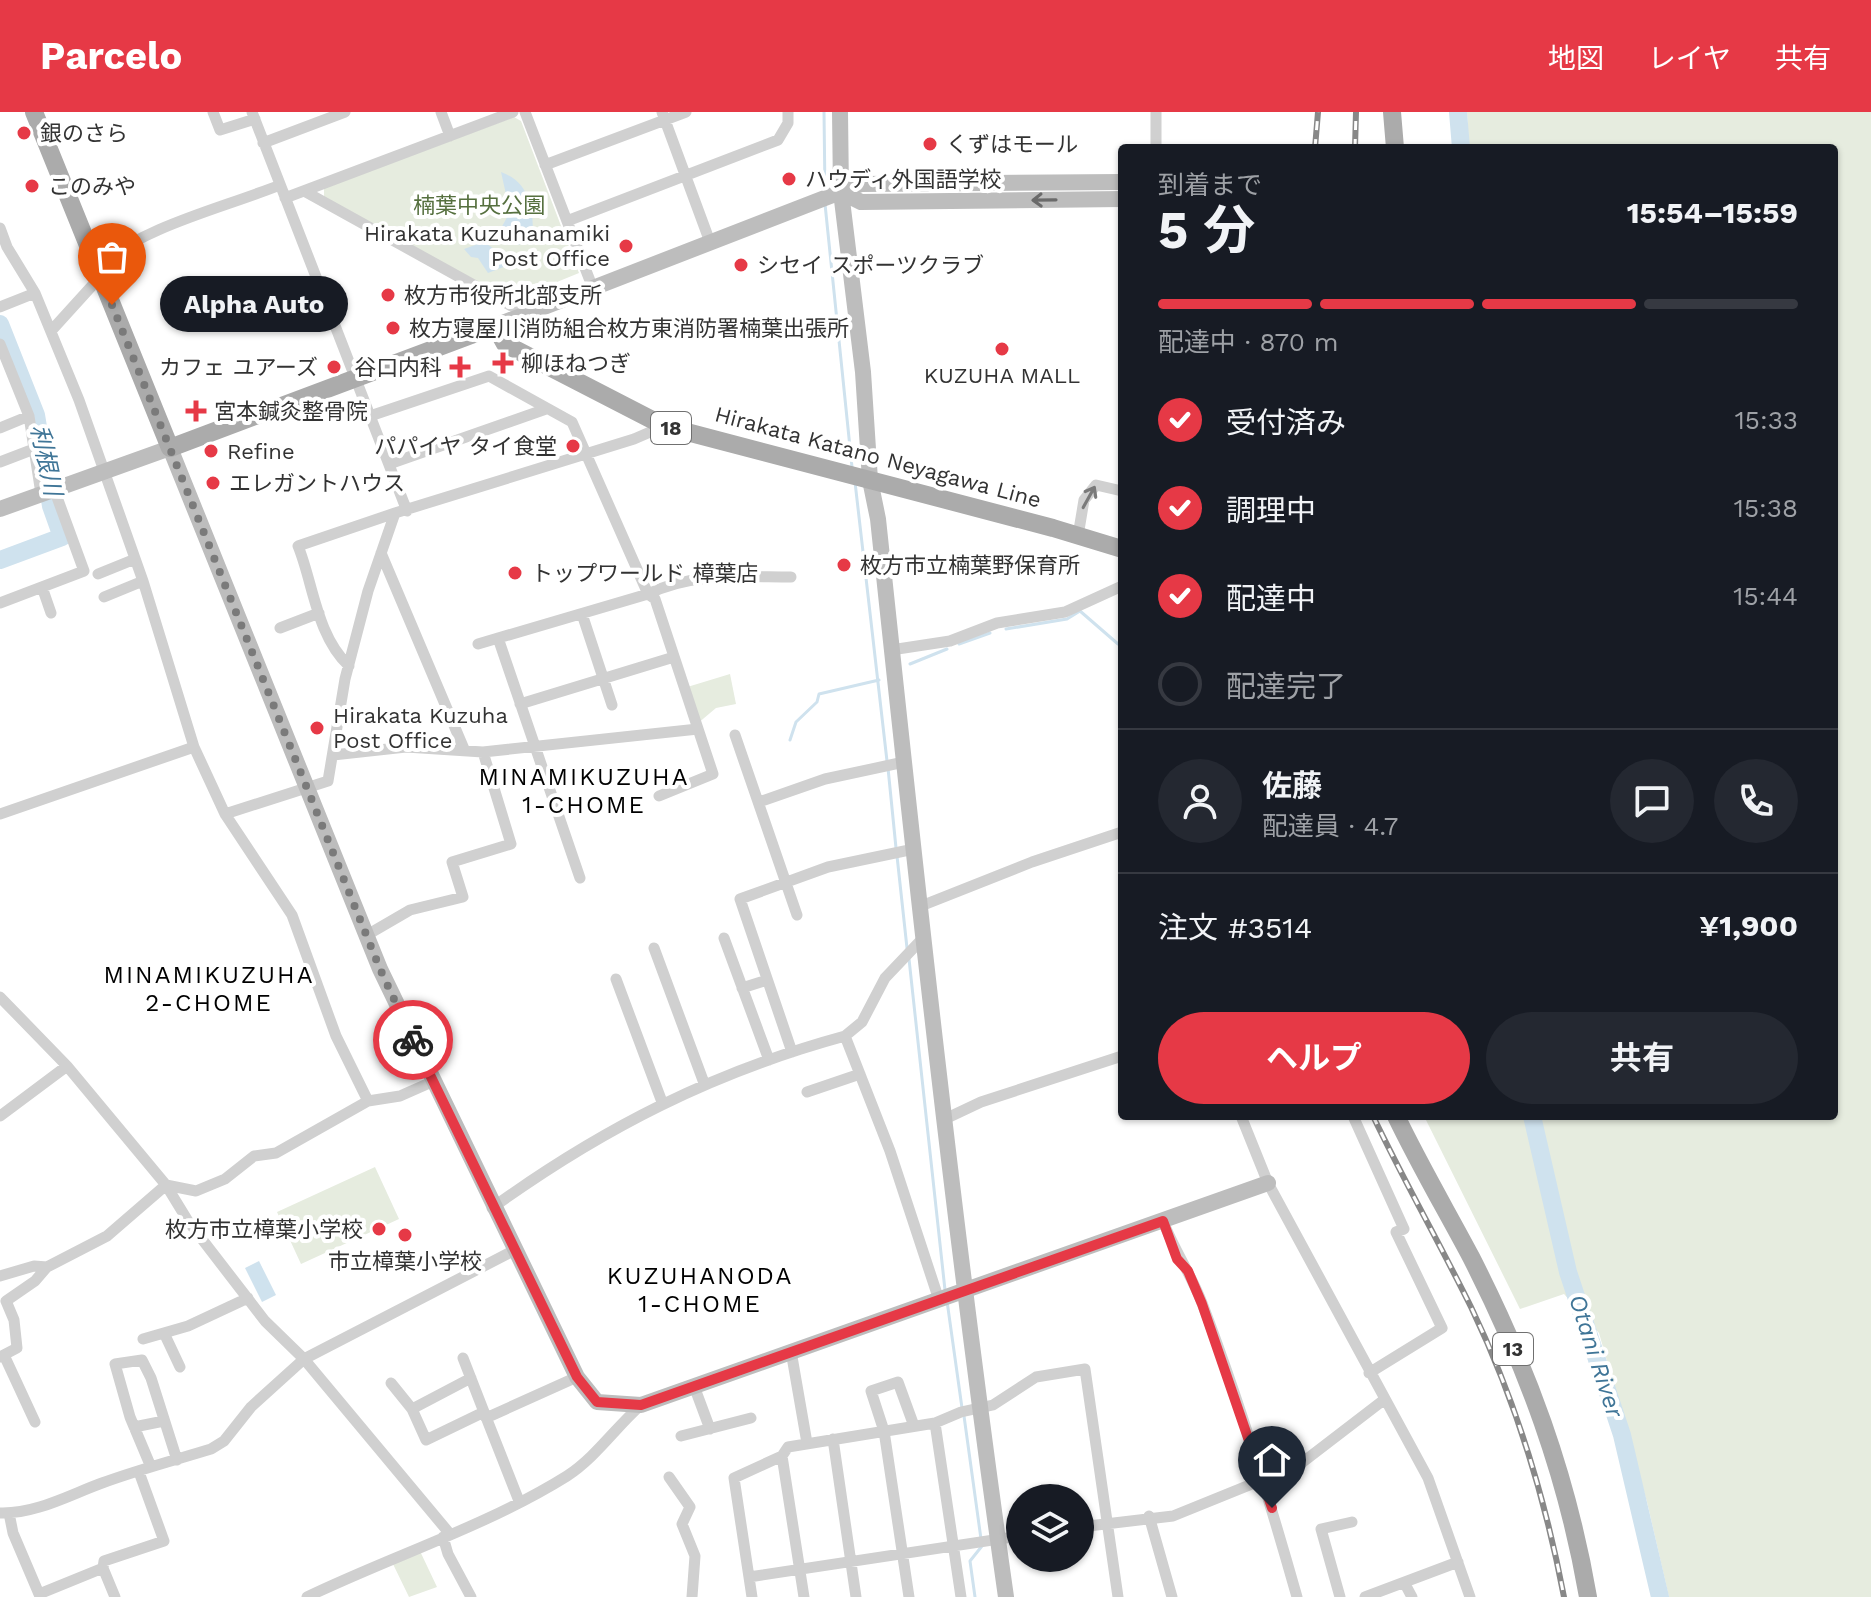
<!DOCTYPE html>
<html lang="ja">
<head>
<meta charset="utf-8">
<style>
  :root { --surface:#171b24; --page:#242831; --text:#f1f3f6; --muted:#9ea1a6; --line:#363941; --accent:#e63946 }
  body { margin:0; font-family:"Work Sans","Noto Sans JP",sans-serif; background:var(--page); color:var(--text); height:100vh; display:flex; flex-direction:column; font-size:30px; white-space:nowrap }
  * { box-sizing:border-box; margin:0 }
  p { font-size:26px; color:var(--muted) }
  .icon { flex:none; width:44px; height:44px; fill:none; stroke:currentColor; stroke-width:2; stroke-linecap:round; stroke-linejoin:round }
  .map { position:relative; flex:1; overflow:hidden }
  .drawer { position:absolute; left:1118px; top:32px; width:720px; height:976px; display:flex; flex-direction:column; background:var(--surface); border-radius:8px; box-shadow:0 2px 6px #0004 }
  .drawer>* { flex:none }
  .controls { position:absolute; left:1006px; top:1372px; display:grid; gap:16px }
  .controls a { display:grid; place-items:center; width:88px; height:88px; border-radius:50%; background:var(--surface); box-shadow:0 2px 6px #0004; font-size:40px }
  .pin { position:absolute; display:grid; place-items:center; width:68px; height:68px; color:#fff; margin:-82px -34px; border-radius:50% 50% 50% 0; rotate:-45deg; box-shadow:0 0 8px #0007 }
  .pin .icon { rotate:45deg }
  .courier { position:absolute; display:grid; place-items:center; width:80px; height:80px; margin:-40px; border:6px solid #e63946; border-radius:50%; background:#fff; color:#222; box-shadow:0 2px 10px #0007 }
  .bubble { position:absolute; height:56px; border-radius:28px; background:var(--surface); box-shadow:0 2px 6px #0004; font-size:26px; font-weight:700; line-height:56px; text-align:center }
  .headline em { font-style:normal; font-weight:700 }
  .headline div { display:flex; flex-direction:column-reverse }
  .headline { display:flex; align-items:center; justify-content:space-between; height:136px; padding:0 40px }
  h1 { font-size:52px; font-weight:700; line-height:60px }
  .bar { display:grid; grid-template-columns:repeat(4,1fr); gap:12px 8px; align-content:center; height:96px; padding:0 40px }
  .bar i { height:10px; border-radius:6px; background:var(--line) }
  .bar .current { background:var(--accent) }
  .bar p { grid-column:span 4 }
  .line { display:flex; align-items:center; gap:20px; padding:0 40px; border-top:2px solid var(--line) }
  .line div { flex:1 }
  .round { display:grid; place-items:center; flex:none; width:84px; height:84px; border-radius:42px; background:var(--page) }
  ol { padding:0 40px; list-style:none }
  li { display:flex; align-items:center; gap:24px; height:88px }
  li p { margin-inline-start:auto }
  li .icon { padding:8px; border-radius:50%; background:var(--accent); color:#fff; stroke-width:4 }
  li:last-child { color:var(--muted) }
  li i { width:44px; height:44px; border:4px solid var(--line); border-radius:50% }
  .cta { display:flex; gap:16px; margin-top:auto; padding:16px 40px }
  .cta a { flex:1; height:92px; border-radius:48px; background:var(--accent); color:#fff; font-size:32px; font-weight:700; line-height:92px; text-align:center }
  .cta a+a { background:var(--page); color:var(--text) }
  header { display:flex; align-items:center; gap:48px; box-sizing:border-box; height:112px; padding:0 40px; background:var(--accent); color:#fff }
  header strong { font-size:38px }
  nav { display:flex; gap:44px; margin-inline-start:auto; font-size:28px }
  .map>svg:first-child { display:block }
  .green { fill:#e6ecdf }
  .water { fill:#cfe2ee }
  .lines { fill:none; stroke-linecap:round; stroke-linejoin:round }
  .stream { stroke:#cfe2ee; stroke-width:3 }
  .river { stroke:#cfe2ee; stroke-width:18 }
  .street { stroke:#d0d0d0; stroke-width:11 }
  .secondary { stroke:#bdbdbd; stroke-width:16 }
  .primary { stroke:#ababab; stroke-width:18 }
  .rail-casing { stroke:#888; stroke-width:6 }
  .rail { stroke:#fff; stroke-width:3; stroke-dasharray:9; stroke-linecap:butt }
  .oneway { stroke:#6a6a6a }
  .oneway2 { stroke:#7a7a7a }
  .done { stroke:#7a7a7a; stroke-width:8; stroke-dasharray:0 14.4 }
  .route { stroke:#e63946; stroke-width:10 }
  .poi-dot { fill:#e63946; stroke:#fff; stroke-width:3 }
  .labels { text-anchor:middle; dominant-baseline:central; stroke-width:8; stroke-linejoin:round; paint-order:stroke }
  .shield { fill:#fff; stroke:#707070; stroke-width:2 }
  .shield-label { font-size:20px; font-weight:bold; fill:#333 }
  .poi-label { font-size:22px; fill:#333; stroke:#fff; text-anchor:start }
  .park-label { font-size:22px; fill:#56703f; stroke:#fff }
  .street-label { font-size:22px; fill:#333; stroke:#fff }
  .water-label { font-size:24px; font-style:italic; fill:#3f7597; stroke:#fff }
  .neighbourhood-label { font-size:24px; letter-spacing:2px; fill:#000; stroke:#fff }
</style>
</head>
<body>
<header>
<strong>Parcelo</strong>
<nav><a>地図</a><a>レイヤ</a><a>共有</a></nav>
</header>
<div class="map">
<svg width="1871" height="1485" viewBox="0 0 1871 1485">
  <rect width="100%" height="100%" fill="#fff"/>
  <path class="green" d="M1467,0H1871V1485H1669L1647,1390L1599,1221L1564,1182L1520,1197L1424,1004H1834V36H1469Z
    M514,5L521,9L579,161L513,188L324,88V76Z
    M730,562L736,592L716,596L697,612L684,576Z
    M375,1055L399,1107L301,1152L277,1100Z
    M419,1437L437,1475L409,1485L392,1450Z"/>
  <path class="water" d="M501,60C529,70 533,95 533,121L527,124V130L518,133L500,118L510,100Z
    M478,132H487L514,151L488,161L478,146L471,145L464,137Z
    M259,1149L276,1183L262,1190L245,1156Z"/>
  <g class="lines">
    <path class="stream" d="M824,0L825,81
      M825,92L852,355
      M855,370L887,649
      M1006,517L1067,507L1080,499L1118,532L1122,529
      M959,532L990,521
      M910,552L947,537
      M790,628L796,610L817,590L819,582L879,568
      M888,656L896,736
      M897,744L907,836
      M909,847L945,1178
      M947,1189L962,1296
      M964,1304L981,1427
      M975,1485L970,1449L982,1434"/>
    <path class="river" d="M1458,0L1461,36
      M0,212L36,303L51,394L62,425L0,448
      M1532,1004L1568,1160L1622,1323L1660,1485"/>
    <path class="street" d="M213,0L220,18L255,7
      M252,0L407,399
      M441,0L450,24
      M525,0L592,174
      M662,0L710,130
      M1156,0V36
      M263,31L345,0
      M545,53L686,0
      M304,79L526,202
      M285,86L513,0
      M567,109L778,28L788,11V0
      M0,116L7,135L35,181L79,288L143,469L194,635L225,702L292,803L336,924L368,989
      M96,155C147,113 220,97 280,73
      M0,195L35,181
      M51,219L100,165
      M0,232L29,304L41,382
      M370,304L489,264L572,310L648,482L655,487L713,662L659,684
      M0,316L29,304
      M0,350L34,337
      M389,352L546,297
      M1078,424L1084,388L1096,373L1122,379
      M381,441L464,637
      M98,462L135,447
      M42,475L51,501
      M104,485L143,469
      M0,491L84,459L54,377
      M582,502L612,593
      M280,516L319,501
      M498,526L580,766
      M478,532L648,482C692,460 742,465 791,465
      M891,538L950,529L997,511L1065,500L1122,474
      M349,554C316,523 313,470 298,434L395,401
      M520,592L674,545
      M735,623L797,803
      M333,643L406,635L483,640L698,617
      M759,690L825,667L904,650
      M0,702L194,635
      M225,702L328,669L345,567L368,479L395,401L634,327L664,314
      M921,794L1032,750L1122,720
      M367,823L410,798L463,785L452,750L511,732L483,640
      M724,826L769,948
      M654,836L704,971
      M616,867L662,990
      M742,876L767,868
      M0,885L67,954L166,1073L188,1109L265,1209L304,1247L450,1422
      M845,924L890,1039L939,1188
      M792,940L740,787L828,755L914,737
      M807,980L860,962
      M0,1004L67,954
      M1241,1004L1268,1071L1428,1366L1470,1485
      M1353,1004L1404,1117L1396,1120L1442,1216L1369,1261
      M945,1007L981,990L1122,944
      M166,1073L196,1079L225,1067L254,1044L276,1041L368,989L400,984L434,969
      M492,1096C603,1016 713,960 845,924L862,910L885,866L924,825
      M1163,1109C1174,1138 1191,1162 1202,1191C1239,1288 1269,1386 1297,1485
      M0,1164L34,1154L47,1155
      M164,1221L180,1255
      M143,1227L188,1214L248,1186
      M791,1239L807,1331
      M4,1243L35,1310
      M0,1245L17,1236L14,1208L6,1189L35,1169L47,1155L107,1124L166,1073
      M463,1246L484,1300
      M391,1271L412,1297L426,1328L484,1300L519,1389
      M694,1274L710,1317
      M412,1297L471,1266
      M486,1306L577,1265
      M935,1311L961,1485
      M134,1315L164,1309
      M681,1324L751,1306
      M833,1327L856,1485
      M782,1344L804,1485
      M151,1355L130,1305L115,1252L142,1248L151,1266L177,1348
      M669,1365L690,1395L682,1412L695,1444L692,1485
      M0,1401C36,1402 69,1383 102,1371C137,1358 175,1348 211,1337L224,1329L251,1295L304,1247L513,1139
      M9,1401L13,1421L39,1482L103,1456L104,1449L164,1429L139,1360
      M1149,1404L1172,1485
      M1080,1415L1173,1404L1299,1353L1385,1287
      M443,1425L448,1442L471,1485
      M103,1456L115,1485
      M749,1465L1020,1424
      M1405,1472L1412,1485
      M307,1485C392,1444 487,1414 567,1364C596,1345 615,1316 641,1293
      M752,1485L734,1366L782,1344L788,1335L935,1311L961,1300L993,1293L1036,1265L1085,1257L1118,1485
      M909,1485L884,1319L871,1279L898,1270L914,1314
      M1340,1485L1321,1417L1352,1410
      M1365,1485L1458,1450"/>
    <path class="secondary" d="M840,0L841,80L863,260L870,368L878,407C916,767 955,1127 1006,1485
      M841,80L861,90L1122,87
      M495,214L861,72L1122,70
      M0,397L170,336L380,857L577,1265L597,1290L641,1293L1268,1071"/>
    <path class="primary" d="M34,0L170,336L495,214L505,232L664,314L1053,416L1122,437
      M1392,0L1395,36
      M1396,1004C1419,1052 1446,1098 1471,1145C1527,1255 1567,1363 1588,1485"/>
    <defs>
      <path id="rail" d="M1315,36L1318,0
        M1355,36L1356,0
        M1373,1004C1404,1069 1439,1130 1471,1195C1515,1287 1545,1385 1564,1485"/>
    </defs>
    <use href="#rail" class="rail-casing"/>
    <use href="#rail" class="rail"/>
  </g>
  <defs><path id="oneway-shaft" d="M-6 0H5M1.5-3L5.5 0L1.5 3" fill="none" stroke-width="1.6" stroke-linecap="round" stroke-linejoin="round" transform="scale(2)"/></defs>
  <use class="oneway" href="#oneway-shaft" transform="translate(1044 88) rotate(179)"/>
  <use class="oneway2" href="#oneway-shaft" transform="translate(1089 385) rotate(-61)"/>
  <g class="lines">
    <path class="done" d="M112,193L380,857L413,928"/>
    <path class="route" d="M413,928L577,1265L597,1290L641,1293L1163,1109L1177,1147L1188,1159L1202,1192L1272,1396"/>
  </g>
  <g class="poi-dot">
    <circle cx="24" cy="21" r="8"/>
    <circle cx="930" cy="32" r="8"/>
    <circle cx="789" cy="67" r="8"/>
    <circle cx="32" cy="74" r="8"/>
    <circle cx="626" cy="134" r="8"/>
    <circle cx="741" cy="153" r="8"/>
    <circle cx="388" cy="183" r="8"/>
    <circle cx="393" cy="216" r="8"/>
    <circle cx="1002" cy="237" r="8"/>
    <path d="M499 239h8v8h8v8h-8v8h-8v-8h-8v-8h8z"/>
    <circle cx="334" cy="255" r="8"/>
    <path d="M456 243h8v8h8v8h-8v8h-8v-8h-8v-8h8z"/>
    <path d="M192 287h8v8h8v8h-8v8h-8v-8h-8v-8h8z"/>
    <circle cx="573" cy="334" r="8"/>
    <circle cx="211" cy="339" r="8"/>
    <circle cx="213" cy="371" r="8"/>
    <circle cx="844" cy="453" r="8"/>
    <circle cx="515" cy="461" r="8"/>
    <circle cx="317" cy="616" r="8"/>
    <circle cx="379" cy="1117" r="8"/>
    <circle cx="405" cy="1123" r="8"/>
  </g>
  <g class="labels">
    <g class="shield">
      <rect x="651" y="300" width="40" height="32" rx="6"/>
      <rect x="1493" y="1221" width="40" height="32" rx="6"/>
    </g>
    <g class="shield-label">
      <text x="671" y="316">18</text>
      <text x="1513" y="1237">13</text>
    </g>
    <g class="poi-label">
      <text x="40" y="21">銀のさら</text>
      <text x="946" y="32">くずはモール</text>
      <text x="805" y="67">ハウディ外国語学校</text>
      <text x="48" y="74">このみや</text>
      <text x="610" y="121" text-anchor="end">Hirakata Kuzuhanamiki<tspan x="610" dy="25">Post Office</tspan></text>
      <text x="757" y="153">シセイ スポーツクラブ</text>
      <text x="404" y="183">枚方市役所北部支所</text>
      <text x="409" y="216">枚方寝屋川消防組合枚方東消防署楠葉出張所</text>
      <text x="521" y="251">柳ほねつぎ</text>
      <text x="318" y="255" text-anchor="end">カフェ ユアーズ</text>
      <text x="442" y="255" text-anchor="end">谷口内科</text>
      <text x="1002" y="263" text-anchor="middle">KUZUHA MALL</text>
      <text x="214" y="299">宮本鍼灸整骨院</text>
      <text x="557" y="334" text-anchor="end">パパイヤ タイ食堂</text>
      <text x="227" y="339">Refine</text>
      <text x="229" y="371">エレガントハウス</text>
      <text x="860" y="453">枚方市立楠葉野保育所</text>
      <text x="531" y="461">トップワールド 樟葉店</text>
      <text x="333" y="603">Hirakata Kuzuha<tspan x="333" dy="25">Post Office</tspan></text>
      <text x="363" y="1117" text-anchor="end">枚方市立樟葉小学校</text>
      <text x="405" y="1149" text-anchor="middle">市立樟葉小学校</text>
    </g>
    <g class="park-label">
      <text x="479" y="93">楠葉中央公園</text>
    </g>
    <g class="street-label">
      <text transform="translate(878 345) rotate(15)">Hirakata Katano Neyagawa Line</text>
    </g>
    <g class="water-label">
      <text transform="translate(46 348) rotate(78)">利根川</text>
      <text transform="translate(1596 1244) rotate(72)">Otani River</text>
    </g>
    <g class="neighbourhood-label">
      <text x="584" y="665">MINAMIKUZUHA<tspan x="584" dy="28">1-CHOME</tspan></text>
      <text x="209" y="863">MINAMIKUZUHA<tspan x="209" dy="28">2-CHOME</tspan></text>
      <text x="700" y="1164">KUZUHANODA<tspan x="700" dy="28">1-CHOME</tspan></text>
    </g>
  </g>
</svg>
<div class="controls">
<a><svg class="icon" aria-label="layers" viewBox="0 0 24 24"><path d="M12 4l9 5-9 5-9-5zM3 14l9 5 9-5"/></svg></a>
</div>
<div class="pin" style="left:112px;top:193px;background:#ea580c"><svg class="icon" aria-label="bag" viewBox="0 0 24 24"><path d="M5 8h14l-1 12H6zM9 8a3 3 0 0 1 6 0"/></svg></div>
<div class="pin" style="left:1272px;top:1396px;background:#1f2937"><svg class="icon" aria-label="home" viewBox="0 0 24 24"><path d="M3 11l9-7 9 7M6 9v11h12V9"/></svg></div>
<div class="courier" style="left:413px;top:928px"><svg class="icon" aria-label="bike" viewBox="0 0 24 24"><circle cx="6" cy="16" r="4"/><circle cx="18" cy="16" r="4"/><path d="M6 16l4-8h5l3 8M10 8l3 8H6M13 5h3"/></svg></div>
<div class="bubble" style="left:160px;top:164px;width:188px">Alpha Auto</div>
<section class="drawer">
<div class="headline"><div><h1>5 分</h1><p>到着まで</p></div><em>15:54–15:59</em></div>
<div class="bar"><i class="current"></i><i class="current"></i><i class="current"></i><i></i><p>配達中 · 870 m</p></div>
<ol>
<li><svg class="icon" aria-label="check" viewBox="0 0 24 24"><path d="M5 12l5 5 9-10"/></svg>受付済み<p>15:33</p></li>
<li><svg class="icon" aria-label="check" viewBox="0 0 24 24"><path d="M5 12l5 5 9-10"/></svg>調理中<p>15:38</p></li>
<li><svg class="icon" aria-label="check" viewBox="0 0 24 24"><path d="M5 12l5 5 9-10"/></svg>配達中<p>15:44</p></li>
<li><i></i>配達完了</li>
</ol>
<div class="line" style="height:144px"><a class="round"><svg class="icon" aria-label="person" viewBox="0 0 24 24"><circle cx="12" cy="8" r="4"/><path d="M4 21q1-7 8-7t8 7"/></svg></a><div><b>佐藤</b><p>配達員 · 4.7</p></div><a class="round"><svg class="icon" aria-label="chat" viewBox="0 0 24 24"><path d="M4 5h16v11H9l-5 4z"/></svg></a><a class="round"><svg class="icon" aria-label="phone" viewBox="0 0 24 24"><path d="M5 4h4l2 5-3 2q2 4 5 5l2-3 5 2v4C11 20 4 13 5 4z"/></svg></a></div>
<div class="line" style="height:104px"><div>注文 #3514</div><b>¥1,900</b></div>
<div class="cta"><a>ヘルプ</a><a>共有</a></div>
</section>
</div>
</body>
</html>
